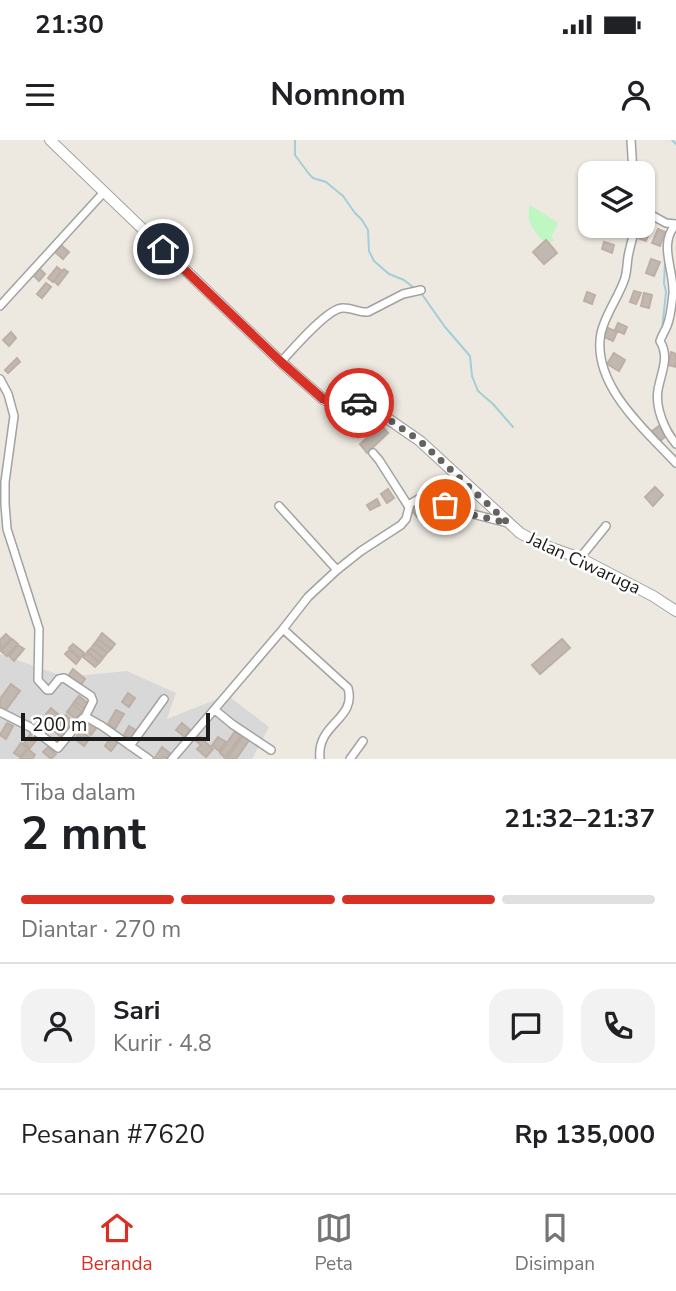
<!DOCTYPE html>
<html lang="id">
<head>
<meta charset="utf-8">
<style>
  :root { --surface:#fff; --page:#f2f2f2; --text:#202124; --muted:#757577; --line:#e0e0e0; --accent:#d93025 }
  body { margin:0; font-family:"Nunito Sans",sans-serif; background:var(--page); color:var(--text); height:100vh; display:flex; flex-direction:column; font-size:26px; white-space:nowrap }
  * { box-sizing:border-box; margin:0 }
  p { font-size:23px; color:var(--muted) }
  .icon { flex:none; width:38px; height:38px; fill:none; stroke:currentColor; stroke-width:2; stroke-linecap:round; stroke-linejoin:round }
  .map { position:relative; height:619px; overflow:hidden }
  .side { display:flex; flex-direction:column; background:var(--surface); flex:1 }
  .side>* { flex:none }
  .buttons { position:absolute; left:578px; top:21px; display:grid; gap:14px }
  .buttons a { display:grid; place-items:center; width:77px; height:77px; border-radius:14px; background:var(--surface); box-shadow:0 2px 5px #0004; font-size:35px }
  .scale { position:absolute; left:21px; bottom:18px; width:189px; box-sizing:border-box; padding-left:7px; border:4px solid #1b1b1b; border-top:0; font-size:19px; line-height:24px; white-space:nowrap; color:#1b1b1b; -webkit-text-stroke:5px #fff; paint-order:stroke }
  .pin { position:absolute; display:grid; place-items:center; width:60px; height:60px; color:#fff; margin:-30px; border:4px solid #fff; border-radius:50%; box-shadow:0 2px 7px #0007 }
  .courier { position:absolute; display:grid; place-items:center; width:70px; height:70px; margin:-35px; border:5px solid #d93025; border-radius:50%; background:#fff; color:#222; box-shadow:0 2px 9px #0007 }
  .summary em { font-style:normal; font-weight:700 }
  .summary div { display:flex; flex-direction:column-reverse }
  .summary { display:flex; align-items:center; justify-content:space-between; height:119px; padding:0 21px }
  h1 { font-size:46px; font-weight:700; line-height:52px }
  .bar { display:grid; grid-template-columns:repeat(4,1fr); gap:10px 7px; align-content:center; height:84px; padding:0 21px }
  .bar i { height:9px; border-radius:5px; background:var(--line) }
  .bar .on { background:var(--accent) }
  .bar p { grid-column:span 4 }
  .line { display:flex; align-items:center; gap:18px; padding:0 21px; border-top:2px solid var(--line) }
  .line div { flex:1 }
  .round { display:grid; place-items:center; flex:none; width:74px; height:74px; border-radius:21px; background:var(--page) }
  .status { display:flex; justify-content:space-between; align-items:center; height:49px; padding:0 35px; background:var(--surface); direction:ltr }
  .status svg { height:19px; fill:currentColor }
  header { display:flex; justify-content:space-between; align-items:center; height:91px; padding:0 21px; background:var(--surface); font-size:32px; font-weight:700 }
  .menu { display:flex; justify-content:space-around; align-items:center; height:98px; border-top:2px solid var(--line); background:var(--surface); font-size:19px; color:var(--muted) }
  .menu a { display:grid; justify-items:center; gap:4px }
  .menu .on { color:var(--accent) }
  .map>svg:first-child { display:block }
  .residential { fill:#d9d8d8 }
  .park { fill:#bef7c2 }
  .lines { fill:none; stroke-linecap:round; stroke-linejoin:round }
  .stream { stroke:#a2cdd9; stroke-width:2 }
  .building { fill:#c1b8b1; stroke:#beafa4; stroke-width:2 }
  .minor-casing { stroke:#a2a2a2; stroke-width:10 }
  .tertiary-casing { stroke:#a2a2a2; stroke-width:12 }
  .minor { stroke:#fff; stroke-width:7 }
  .tertiary { stroke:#fff; stroke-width:10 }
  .done { stroke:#646360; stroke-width:7; stroke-dasharray:0 12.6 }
  .route { stroke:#d93025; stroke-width:9 }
  .labels { text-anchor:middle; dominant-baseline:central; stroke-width:5; stroke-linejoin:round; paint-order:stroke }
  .street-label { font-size:18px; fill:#1b1b1b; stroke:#fff }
</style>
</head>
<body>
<div class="status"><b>21:30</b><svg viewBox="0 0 49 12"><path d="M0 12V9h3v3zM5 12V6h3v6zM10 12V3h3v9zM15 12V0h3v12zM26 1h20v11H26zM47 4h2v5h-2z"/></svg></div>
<header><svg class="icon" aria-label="menu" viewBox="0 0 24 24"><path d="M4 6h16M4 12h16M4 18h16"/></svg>Nomnom<svg class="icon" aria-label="person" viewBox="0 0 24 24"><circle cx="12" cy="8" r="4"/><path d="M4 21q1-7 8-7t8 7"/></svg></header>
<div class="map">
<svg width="676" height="619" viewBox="0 0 676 619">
  <rect width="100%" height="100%" fill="#ede9e1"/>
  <path class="residential" d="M0,514L65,537L127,531L176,553L167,579L227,555L269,587L252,619H0Z"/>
  <path class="park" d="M530,65L557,82V86L551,96L554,100L550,103L546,99L543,101C533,90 525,81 530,65Z"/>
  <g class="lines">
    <path class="stream" d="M295,0V15L309,34L313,38L326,42L343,56L355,73L362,80L368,90L369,111L374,121L389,134L404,140L414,148
      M672,0L676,4
      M421,153L445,187L470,216L472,236L478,251L493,264L513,287
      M662,189L666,152L664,143L665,122"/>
  </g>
  <path class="building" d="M639,89L649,93L646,101L635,97Z
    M658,89L665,92L660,106L652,103Z
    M546,100L557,113L544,124L533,112Z
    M604,102L614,105L612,113L602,109Z
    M61,105L69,112L63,119L55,112Z
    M651,119L660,122L654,136L646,133Z
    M38,127L45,134L39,141L32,134Z
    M57,127L62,131L53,142L48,138Z
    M64,129L68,132L58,145L54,141Z
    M46,143L51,147L42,158L37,154Z
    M634,151L641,153L636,164L630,162Z
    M587,152L595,155L592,164L584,161Z
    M644,153L652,155L649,168L641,166Z
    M618,183L627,187L624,194L615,190Z
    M608,188L617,192L613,201L604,197Z
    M11,192L16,198L9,206L3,200Z
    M671,212L676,214V227L668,225Z
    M614,213L625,220L619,231L607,224Z
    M17,218L20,222L8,233L5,230Z
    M340,236L348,244L340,252L332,244Z
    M368,276L374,283L358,297L352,290Z
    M381,285L388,293L367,313L360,304Z
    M659,286L666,296L660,301L652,291Z
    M655,347L663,355L653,366L645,357Z
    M388,349L394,358L387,363L381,354Z
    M443,350L452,358L448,363L438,356Z
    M377,359L380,365L370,370L367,365Z
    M419,363L425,371L417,377L411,369Z
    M102,493L115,504L111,509L98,499Z
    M6,494L11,499L0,509V500Z
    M12,499L18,504L7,516L1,511Z
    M98,499L111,509L107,513L95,503Z
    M562,499L570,508L540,534L532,525Z
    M95,503L107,513L103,518L91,508Z
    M73,504L84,513L80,518L69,508Z
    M18,505L24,509L14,521L9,516Z
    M91,508L103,518L100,522L87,512Z
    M69,510L80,519L76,524L65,514Z
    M88,512L99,523L95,527L83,517Z
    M73,529L85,539L80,546L68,536Z
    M11,544L20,551L5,571L0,567V559Z
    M128,553L135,558L129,567L122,562Z
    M79,556L89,564L84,569L74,562Z
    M73,564L82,571L76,579L67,572Z
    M51,568L59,575L55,581L46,574Z
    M116,570L124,574L115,589L108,584Z
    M66,575L74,582L68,588L60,581Z
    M91,581L97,587L91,595L84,589Z
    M7,583L13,586L6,599L0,595Z
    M59,583L68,591L62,598L53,590Z
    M182,583L190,590L185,597L176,590Z
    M129,586L137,591L131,599L124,595Z
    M236,590L242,594L225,618L220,613Z
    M81,591L90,598L84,606L75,599Z
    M31,593L38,598L30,608L24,603Z
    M244,594L250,599L236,619H227Z
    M111,597L118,602L111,611L105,606Z
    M200,597L213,609L206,617L197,609L201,605L196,601Z
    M218,597L226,602L219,611L212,605Z
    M21,603L27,608L20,617L14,613Z
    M48,607L56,614L51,619L43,612Z
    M162,607L171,614L168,619L163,617L161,619H154Z
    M28,609L35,615L32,619H20Z"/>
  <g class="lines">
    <defs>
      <path id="minor" d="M631,0L633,33
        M642,70L666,83L676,84C658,104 674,129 673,153C672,163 671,176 667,186C665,191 662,195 660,201C670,218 661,232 658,250C655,268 665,291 676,304
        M636,86C633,96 630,106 628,117C627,124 627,131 625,138C619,157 605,174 601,193C591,244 645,290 676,323
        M0,166L104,52
        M281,222C292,210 327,169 342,168C351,167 359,173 368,172L403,154L421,150
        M0,239L8,254L14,276L5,342V364L7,389L39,489L38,540L47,550H50L59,539L64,538L91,556L93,561L85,577
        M373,313L379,320L409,367
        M279,366L337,430
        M580,418L606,386
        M283,489L348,548C357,580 316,583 320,619
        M215,570L232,584L271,610
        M0,572L30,587L58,608L82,579L86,577L102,586L149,619
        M130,606L164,559
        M172,619L283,489L308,457L337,430L361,411L401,385L406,379L410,364L420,358H429L461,371L508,383
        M350,619L363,601"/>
      <path id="tertiary" d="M50,0L281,222L323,259L328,261H353L381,274L420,301L520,393L540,404L580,418L653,456L676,471"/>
    </defs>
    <use href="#minor" class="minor-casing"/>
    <use href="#tertiary" class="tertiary-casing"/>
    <use href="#minor" class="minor"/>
    <use href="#tertiary" class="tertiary"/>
  </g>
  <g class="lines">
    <path class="done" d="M359,263L381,274L420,301L508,383L461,372L445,365"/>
    <path class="route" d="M163,109L281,222L323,259C334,264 347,260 359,263"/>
  </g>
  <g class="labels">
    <g class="street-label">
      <text transform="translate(584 423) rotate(25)">Jalan Ciwaruga</text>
    </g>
  </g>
</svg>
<div class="buttons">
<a><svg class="icon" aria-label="layers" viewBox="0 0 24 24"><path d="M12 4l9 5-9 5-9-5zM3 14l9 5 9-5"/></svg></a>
</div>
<div class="scale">200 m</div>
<div class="pin" style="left:445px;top:365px;background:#ea580c"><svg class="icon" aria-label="bag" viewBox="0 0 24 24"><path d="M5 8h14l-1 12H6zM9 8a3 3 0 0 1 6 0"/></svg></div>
<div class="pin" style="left:163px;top:109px;background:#1f2937"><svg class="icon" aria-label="home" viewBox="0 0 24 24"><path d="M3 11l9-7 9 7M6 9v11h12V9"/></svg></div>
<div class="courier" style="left:359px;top:263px"><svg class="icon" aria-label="car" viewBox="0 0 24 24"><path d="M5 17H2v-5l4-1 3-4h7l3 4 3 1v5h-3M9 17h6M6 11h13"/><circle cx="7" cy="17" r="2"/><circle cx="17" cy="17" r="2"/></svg></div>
</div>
<section class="side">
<div class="summary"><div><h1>2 mnt</h1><p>Tiba dalam</p></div><em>21:32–21:37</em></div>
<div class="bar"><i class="on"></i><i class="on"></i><i class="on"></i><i></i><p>Diantar · 270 m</p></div>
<div class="line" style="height:126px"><a class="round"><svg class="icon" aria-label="person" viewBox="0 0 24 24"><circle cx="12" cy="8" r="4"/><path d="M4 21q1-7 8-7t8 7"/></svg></a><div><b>Sari</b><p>Kurir · 4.8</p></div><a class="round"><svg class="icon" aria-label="chat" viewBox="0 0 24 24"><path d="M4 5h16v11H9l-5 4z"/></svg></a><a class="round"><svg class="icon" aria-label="phone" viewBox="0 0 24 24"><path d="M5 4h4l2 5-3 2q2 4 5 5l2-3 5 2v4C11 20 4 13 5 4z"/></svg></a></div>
<div class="line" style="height:91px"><div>Pesanan #7620</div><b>Rp 135,000</b></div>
</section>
<nav class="menu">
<a class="on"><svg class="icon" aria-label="home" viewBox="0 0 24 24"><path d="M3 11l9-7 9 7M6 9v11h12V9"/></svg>Beranda</a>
<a><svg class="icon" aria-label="map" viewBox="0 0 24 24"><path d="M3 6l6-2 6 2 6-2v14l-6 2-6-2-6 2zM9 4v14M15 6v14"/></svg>Peta</a>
<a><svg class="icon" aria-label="saved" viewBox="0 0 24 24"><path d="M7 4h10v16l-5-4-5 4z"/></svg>Disimpan</a>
</nav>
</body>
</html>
